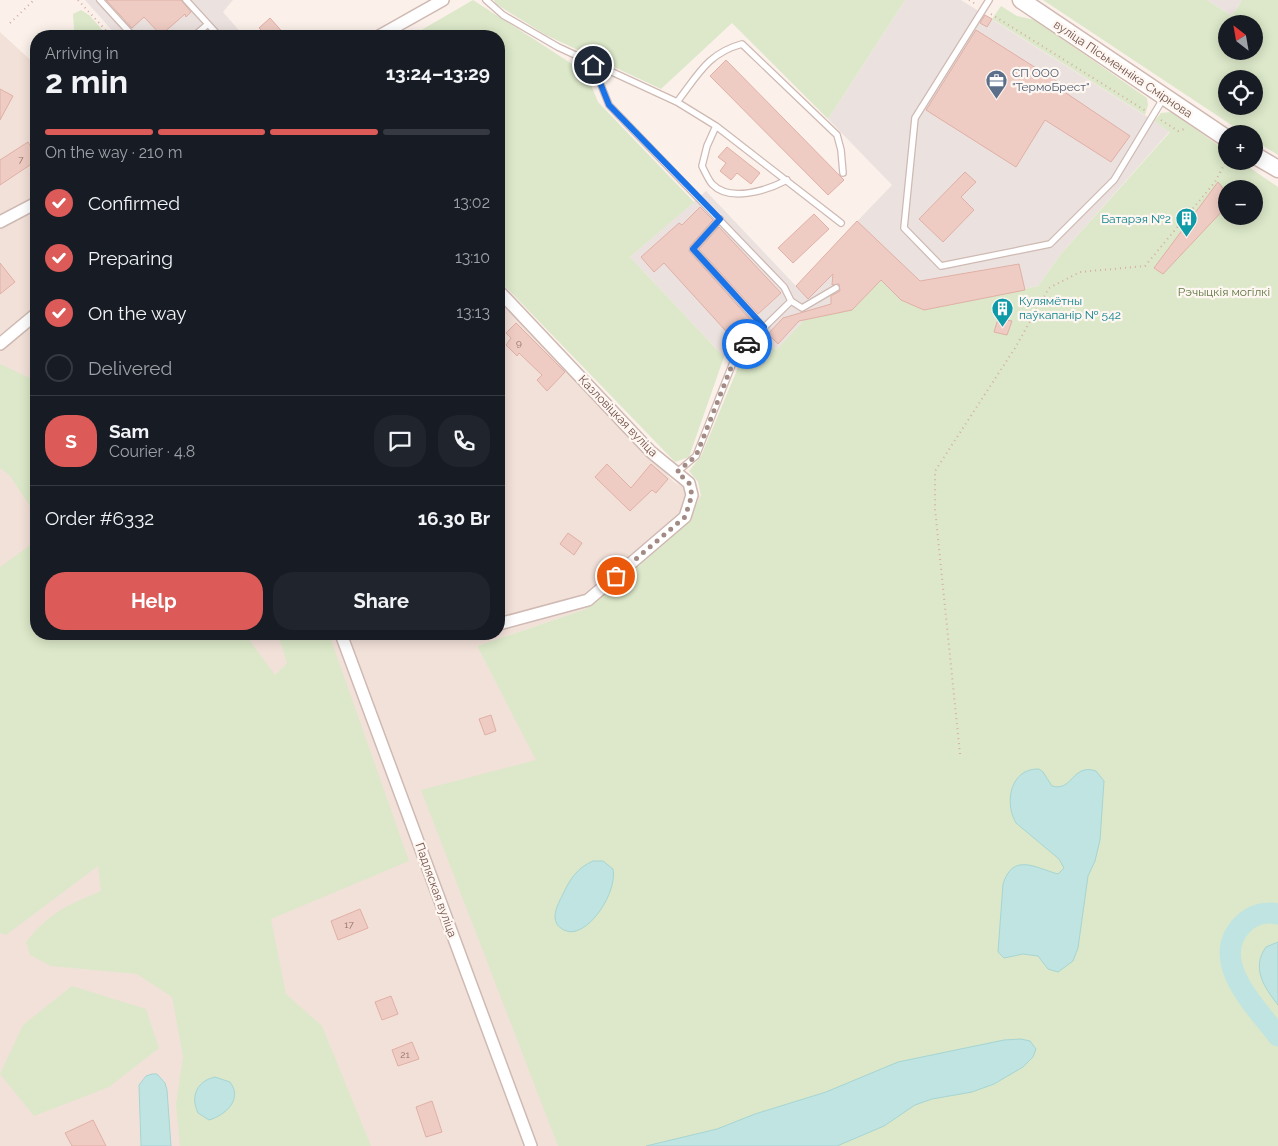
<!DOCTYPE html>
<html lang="en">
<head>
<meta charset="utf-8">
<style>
  :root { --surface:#171b24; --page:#20242c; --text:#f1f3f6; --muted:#9ea1a6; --line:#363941; --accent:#dc5a58 }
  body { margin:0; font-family:Raleway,sans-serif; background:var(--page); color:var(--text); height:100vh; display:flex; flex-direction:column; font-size:19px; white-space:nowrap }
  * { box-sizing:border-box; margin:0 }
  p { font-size:16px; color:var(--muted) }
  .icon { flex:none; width:28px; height:28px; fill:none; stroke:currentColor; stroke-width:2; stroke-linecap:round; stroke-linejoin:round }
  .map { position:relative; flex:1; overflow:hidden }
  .details { position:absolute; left:30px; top:30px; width:475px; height:610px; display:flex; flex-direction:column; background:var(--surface); border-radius:20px; box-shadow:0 2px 12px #0003 }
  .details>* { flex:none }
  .needle { width:32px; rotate:329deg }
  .controls { position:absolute; left:1218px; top:15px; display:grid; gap:10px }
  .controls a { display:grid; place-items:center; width:45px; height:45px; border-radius:50%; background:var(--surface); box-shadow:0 2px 12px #0003; font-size:25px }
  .pin { position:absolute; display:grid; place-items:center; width:42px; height:42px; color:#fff; margin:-21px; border:2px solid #fff; border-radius:50%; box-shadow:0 1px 5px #0007 }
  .courier { position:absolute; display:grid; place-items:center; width:50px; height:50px; margin:-25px; border:4px solid #1a73e8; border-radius:50%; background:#fff; color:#222; box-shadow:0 1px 6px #0007 }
  .overview em { font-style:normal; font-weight:700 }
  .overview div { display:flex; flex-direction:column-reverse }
  .overview { display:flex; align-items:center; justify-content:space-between; height:85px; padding:0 15px }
  h1 { font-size:32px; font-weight:700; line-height:38px }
  .bar { display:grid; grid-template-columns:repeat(4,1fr); gap:8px 5px; align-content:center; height:60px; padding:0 15px }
  .bar i { height:6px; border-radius:4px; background:var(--line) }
  .bar .selected { background:var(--accent) }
  .bar p { grid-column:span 4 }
  .line { display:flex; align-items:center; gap:12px; padding:0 15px; border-top:1px solid var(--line) }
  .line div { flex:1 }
  .round { display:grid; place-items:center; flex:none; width:52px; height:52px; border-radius:20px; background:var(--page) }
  ol { padding:0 15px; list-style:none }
  li { display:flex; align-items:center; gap:15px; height:55px }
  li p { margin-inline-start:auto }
  li .icon { padding:5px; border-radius:50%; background:var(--accent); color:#fff; stroke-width:4 }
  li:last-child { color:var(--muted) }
  li i { width:28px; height:28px; border:2px solid var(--line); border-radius:50% }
  .cta { display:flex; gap:10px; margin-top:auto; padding:10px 15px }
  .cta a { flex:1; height:58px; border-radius:20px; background:var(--accent); color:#fff; font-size:20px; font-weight:700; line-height:58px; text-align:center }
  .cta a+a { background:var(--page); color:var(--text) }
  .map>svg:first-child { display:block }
  .residential { fill:#f2e1d9 }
  .industrial { fill:#ebe2df }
  .green { fill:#dce8c9; fill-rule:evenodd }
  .water { fill:#bfe4e2; stroke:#a6d5d2 }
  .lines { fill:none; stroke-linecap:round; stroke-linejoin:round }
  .river { stroke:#bfe4e2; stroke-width:21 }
  .building { fill:#efccc3; stroke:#e0afa5 }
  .service-casing { stroke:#cfb9b3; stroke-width:8 }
  .minor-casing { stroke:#cfb9b3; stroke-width:14 }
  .secondary-casing { stroke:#d1b8b1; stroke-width:19 }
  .path { stroke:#d4aea6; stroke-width:2; stroke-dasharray:1 4; stroke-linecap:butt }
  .service { stroke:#fff; stroke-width:5.5 }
  .minor { stroke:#fff; stroke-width:11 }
  .secondary { stroke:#fff; stroke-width:16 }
  .done { stroke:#a38b85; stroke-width:5; stroke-dasharray:0 9 }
  .route { stroke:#1a73e8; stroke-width:6 }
  .labels { text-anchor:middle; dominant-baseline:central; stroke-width:4.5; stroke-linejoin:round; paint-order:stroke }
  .number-label { font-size:10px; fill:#93726c }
  .street-label { font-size:12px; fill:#74544f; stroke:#fef6f0 }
  .service-label { font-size:12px; fill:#4e5e75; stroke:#fef6f0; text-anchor:start }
  .culture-label { font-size:12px; fill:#0d838f; stroke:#fef6f0; text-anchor:end }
  .park-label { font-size:12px; fill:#607947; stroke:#fef6f0 }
</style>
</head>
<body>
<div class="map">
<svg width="1278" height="1146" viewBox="0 0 1278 1146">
  <rect width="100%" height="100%" fill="#fbf1ea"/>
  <path class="residential" d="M0,32L36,65V634H499V300L674,482L701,496L687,524L586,609L477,646L537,760L560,1146H0Z"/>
  <path class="industrial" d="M85,0H233L223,12L244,36H117Z
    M905,0H961L1170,131L1061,254L1038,286L924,310L901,300L840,239L892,185L828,119Z
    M1207,0H1242L1232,16Z
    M706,191L796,286L832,248L873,288L852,310L804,320L776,350L754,329L724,357L630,257Z"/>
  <path class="green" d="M473,0L586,73L598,102L694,202L630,257L724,357L689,457L675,462L499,280V36H411Z
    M494,0H905L828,119L732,23L661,89L546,35L496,4Z
    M1043,0H1207L1232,16L1242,0H1278V155L1254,140V134H1245ZM1226,24H1254V51H1226ZM1226,79H1254V106H1226Z
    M1001,6L1017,16L1035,20L1147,98L1148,105L1145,115L992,19Z
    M81,10L89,15L108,36H70L74,29L73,14Z
    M1172,112L1226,151V161H1240L1278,187V1146H558L421,790L536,760L477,646L586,609L686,524L701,496L698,482L689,471L701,456L742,358L762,337L776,350L804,320L852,310L873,288L840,239L901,300L924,310L1038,286L1061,254L1170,132L1154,121L1161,113ZM1226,189H1254V216H1226Z
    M0,364L36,381V515L10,476L0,468Z
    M36,541V634H245L275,675L287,663L278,634H329L409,861L271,919L286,994L322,1026L371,1146H180L176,1104L183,1057L172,997L137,974L51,966L30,955L26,942C50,912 66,906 101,891L98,866L6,935L0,933V567Z
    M72,986L146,1009L159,1048L109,1087L34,1116L0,1074L23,1025Z"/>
  <path class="water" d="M1039,769L1043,772L1052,786C1073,792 1072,763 1096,771L1104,781L1100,840L1095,861L1088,876L1078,948L1073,961L1058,972L1048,969L1038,956L1023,954L1004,958L998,952L1003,884C1013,852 1036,868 1058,874L1064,868L1059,859L1016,823C1004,803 1010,768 1039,769Z
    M593,861H603L613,869C617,889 596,925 576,931C572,932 568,932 564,930C548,922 557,906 563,894C570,879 577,868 593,861Z
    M1278,942V1005C1264,987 1251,968 1266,947Z
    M1021,1039L1030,1041L1036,1049L1033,1057L1023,1067L994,1084L972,1092L932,1099L915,1105L884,1126L837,1146H646L717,1129L755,1114L826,1092L898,1062L1004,1040Z
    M152,1074H157L165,1083L167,1090L171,1146H141L139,1085L146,1076Z
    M215,1077L230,1082C243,1099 226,1115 209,1120L198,1113C190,1096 197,1081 215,1077Z"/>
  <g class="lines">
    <path class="river" d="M1278,914C1265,911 1252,915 1243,924C1207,960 1256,1007 1278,1036"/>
  </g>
  <path class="building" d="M106,0H181L191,12L186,17L185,14L161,35L144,17L132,28Z
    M985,15L992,19L987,27L980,23Z
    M270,18L286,36H267L259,28Z
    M976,30L1066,87L1063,91L1130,136L1111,162L1045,120L1016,167L926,110Z
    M726,60L844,180L828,195L710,76Z
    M0,89L13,96L0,120Z
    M28,142L36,155V161L0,185V160Z
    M727,147L760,173L751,184L737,173L731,180L720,171L726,163L718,157Z
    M965,172L976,182L961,197L974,210L943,242L919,219Z
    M1218,182L1226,192V207L1163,274L1154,268Z
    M700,207L713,220L690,246L689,251L754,324L735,341L664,263L654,272L641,257L679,223L682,225Z
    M814,214L829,229L793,263L778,248Z
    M857,221L920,281L1019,264L1025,290L924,310L901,300L881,280L852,310L799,321L778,344L768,334L783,318L831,304V296L840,291L839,284L832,285L833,274L808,299L796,286Z
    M719,227L781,293L758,314L699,249Z
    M0,263L15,282L0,294Z
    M998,319L1012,321L1007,335L994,332Z
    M516,323L565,372L547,391L537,380L542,375L519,353L517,356L506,345L511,338L506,333Z
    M607,464L631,488L651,464L668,479L656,493L652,490L630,511L595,477Z
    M568,533L582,543L574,555L560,544Z
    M491,715L496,731L485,735L479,719Z
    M360,909L368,928L338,940L331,921Z
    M391,996L398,1014L382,1020L375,1002Z
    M412,1042L419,1059L398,1066L392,1050Z
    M432,1101L442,1132L426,1137L416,1107Z
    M93,1120L106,1146H72L65,1133Z"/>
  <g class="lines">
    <defs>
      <path id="service" d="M100,0L133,36
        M186,0L219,36
        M486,0L503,15L558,47L677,102L716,126L841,223
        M989,0L915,118L904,228L941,266L1050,244L1114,180L1163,99
        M194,36L208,24
        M593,65L609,105L784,287L791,301
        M677,102C698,75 708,53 742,44L837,135L841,150L843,173
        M716,126L707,146L702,166C705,172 708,179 712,184C730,203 768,190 787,180
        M720,219L693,249L763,327
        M677,472L696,456L736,355L791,301L802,308L836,288"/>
      <path id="minor" d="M379,36L443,0
        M0,222L36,203
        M499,291L651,452L689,483L692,495L685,517L588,600L499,624
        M0,344L36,314
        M341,634L531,1146"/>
      <path id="secondary" d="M1021,0L1226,138
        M1254,155L1278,169"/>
    </defs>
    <use href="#service" class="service-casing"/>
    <use href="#minor" class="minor-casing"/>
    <use href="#secondary" class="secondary-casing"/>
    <path class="path" d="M78,0L111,36
      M969,0L977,5
      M991,14L1146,111
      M10,23L34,0
      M1161,120L1178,131L1187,128
      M960,754L935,509V471L1015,348L1049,288L1080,272L1145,266L1215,182L1226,161"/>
    <use href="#service" class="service"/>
    <use href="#minor" class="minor"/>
    <use href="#secondary" class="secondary"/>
  </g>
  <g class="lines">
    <path class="done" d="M616,576L685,517L692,495L689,483L677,472L696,456L736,355L747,344"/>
    <path class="route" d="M593,65L609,105L720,219L693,249L764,327L747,344"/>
  </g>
  <defs>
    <symbol id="office-pin" viewBox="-11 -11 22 30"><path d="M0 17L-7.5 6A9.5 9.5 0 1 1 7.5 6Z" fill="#5c6f8a" stroke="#fef6f0"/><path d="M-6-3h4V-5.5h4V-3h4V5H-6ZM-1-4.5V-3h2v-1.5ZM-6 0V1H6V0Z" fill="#fff"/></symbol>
    <symbol id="building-pin" viewBox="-11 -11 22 30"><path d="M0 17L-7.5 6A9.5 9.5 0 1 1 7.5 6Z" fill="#0f9aa8" stroke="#fef6f0"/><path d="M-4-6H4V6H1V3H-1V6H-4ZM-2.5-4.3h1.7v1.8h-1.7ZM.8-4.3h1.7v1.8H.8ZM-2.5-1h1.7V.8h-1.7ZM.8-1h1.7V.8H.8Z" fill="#fff"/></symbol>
  </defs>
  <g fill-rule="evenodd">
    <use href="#office-pin" x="984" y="68" width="25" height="34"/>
    <use href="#building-pin" x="1174" y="206" width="25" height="34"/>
    <use href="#building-pin" x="990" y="296" width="25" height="34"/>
  </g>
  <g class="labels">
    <g class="number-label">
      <text x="21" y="159">7</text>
      <text x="519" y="342">9</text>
      <text x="349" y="924">17</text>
      <text x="405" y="1054">21</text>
    </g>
    <g class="street-label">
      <text transform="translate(1123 69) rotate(34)">вуліца Пісьменніка Смірнова</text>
      <text transform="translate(618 416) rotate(46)">Казловіцкая вуліца</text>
      <text transform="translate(436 890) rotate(70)">Падляская вуліца</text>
    </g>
    <g class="service-label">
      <text x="1012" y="73">СП ООО<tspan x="1012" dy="14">"ТермоБрест"</tspan></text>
    </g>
    <g class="culture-label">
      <text x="1171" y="219">Батарэя №2</text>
      <text x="1019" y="301" text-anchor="start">Кулямётны<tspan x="1019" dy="14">паўкапанір № 542</tspan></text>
    </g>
    <g class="park-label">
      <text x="1224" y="292">Рэчыцкія могілкі</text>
    </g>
  </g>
</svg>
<div class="controls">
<a><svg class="needle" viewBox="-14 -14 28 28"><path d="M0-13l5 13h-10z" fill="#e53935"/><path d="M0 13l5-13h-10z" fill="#9ea1a6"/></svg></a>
<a><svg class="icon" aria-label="locate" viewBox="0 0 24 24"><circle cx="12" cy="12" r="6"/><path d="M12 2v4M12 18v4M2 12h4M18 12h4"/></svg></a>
<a>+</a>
<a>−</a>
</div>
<div class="pin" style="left:616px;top:576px;background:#ea580c"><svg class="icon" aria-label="bag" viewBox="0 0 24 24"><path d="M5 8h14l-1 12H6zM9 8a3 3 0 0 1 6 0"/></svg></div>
<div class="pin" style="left:593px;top:65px;background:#1f2937"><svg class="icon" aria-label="home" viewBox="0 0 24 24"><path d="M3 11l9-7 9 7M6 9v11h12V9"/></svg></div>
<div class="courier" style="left:747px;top:344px"><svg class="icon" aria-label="car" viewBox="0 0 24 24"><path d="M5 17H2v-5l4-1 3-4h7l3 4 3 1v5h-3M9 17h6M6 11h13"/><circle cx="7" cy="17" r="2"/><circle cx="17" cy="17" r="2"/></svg></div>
<section class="details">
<div class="overview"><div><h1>2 min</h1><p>Arriving in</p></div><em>13:24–13:29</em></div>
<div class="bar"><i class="selected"></i><i class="selected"></i><i class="selected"></i><i></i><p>On the way · 210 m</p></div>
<ol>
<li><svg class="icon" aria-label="check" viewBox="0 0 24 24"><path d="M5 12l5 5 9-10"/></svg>Confirmed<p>13:02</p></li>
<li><svg class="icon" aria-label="check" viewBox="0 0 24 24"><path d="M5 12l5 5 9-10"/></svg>Preparing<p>13:10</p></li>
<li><svg class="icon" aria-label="check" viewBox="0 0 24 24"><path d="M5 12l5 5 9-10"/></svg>On the way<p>13:13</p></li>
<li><i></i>Delivered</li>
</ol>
<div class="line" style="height:90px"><b class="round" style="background:var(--accent);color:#fff">S</b><div><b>Sam</b><p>Courier · 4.8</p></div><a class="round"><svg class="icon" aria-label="chat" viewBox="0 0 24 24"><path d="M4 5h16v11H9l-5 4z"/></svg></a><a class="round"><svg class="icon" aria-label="phone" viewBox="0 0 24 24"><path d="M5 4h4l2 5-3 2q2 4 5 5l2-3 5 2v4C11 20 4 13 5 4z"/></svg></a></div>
<div class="line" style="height:65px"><div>Order #6332</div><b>16.30 Br</b></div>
<div class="cta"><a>Help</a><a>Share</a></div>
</section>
</div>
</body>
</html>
